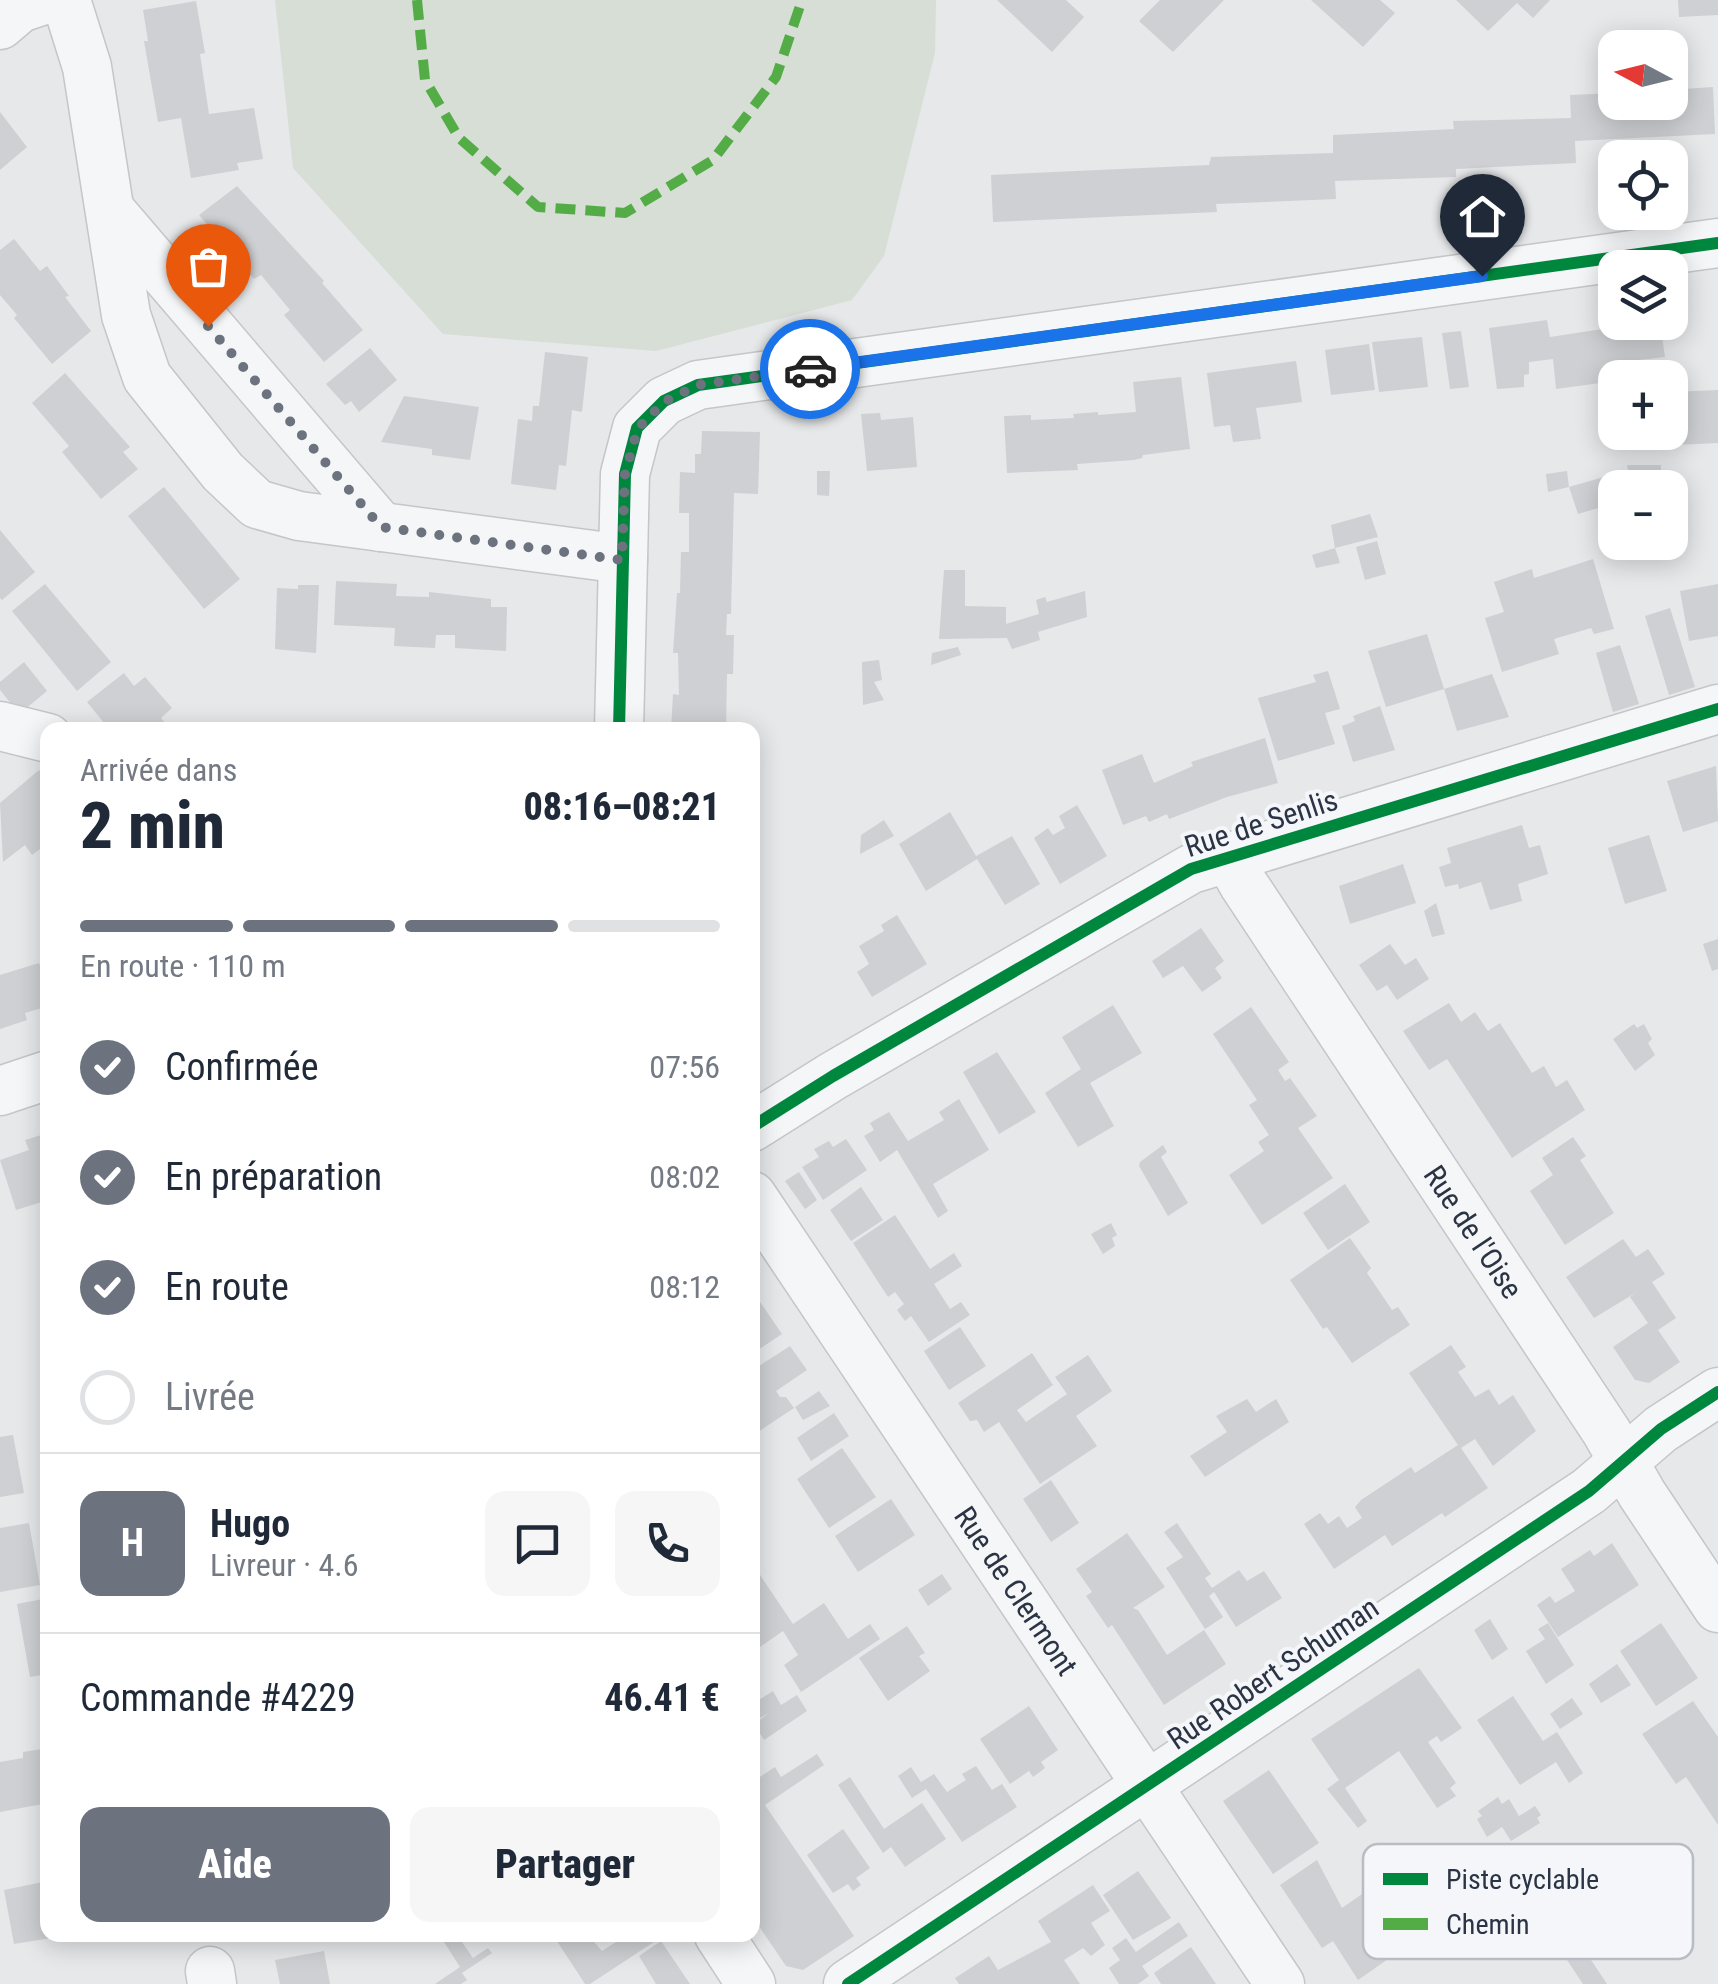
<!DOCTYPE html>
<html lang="fr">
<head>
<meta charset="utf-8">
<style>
  :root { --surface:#fff; --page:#f6f6f7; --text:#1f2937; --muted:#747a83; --line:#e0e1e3; --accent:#6c737f }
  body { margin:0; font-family:"Roboto Condensed",sans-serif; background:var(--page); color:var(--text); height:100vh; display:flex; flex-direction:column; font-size:38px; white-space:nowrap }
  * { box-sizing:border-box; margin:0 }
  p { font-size:32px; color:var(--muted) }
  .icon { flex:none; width:55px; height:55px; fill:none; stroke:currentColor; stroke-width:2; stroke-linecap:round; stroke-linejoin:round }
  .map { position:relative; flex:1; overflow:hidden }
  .side { position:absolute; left:40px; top:722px; width:720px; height:1220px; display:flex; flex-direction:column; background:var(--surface); border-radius:20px; box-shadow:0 5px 25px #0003 }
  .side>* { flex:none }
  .needle { width:65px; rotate:277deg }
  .buttons { position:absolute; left:1598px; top:30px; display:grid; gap:20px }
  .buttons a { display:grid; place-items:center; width:90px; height:90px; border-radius:20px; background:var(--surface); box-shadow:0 5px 25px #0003; font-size:50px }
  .pin { position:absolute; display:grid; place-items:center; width:85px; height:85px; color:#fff; margin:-102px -42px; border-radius:50% 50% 50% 0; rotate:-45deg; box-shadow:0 0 10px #0007 }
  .pin .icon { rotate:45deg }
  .courier { position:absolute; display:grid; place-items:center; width:100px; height:100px; margin:-50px; border:8px solid #1a73e8; border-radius:50%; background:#fff; color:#222; box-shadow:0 2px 12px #0007 }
  .summary em { font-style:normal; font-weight:800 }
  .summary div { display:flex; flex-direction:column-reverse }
  .summary { display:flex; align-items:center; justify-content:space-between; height:170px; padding:0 40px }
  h1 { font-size:65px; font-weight:800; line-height:75px }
  .bar { display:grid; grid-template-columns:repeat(4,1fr); gap:15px 10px; align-content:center; height:120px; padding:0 40px }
  .bar i { height:12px; border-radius:8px; background:var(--line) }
  .bar .current { background:var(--accent) }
  .bar p { grid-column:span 4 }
  .line { display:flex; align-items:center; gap:25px; padding:0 40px; border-top:2px solid var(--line) }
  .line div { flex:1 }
  .round { display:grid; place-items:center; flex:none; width:105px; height:105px; border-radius:20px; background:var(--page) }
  ol { padding:0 40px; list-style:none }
  li { display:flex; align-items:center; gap:30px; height:110px }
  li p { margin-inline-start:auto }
  li .icon { padding:10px; border-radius:50%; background:var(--accent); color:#fff; stroke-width:4 }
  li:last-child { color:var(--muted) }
  li i { width:55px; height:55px; border:5px solid var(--line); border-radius:50% }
  .cta { display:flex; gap:20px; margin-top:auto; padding:20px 40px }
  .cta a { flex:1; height:115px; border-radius:20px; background:var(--accent); color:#fff; font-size:40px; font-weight:800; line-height:115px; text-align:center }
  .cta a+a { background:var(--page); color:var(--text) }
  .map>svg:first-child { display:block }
  .green { fill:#d6ded6 }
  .building { fill:#ced0d3 }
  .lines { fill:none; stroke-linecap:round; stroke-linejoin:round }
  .minor-casing { stroke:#c4c6c8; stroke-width:51 }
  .minor { stroke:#f5f6f7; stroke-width:48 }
  .quiet { stroke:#54ac47; stroke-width:10; stroke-dasharray:20 10; stroke-linecap:butt }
  .cycleway-casing { stroke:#f4f6f9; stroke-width:19 }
  .cycleway { stroke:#00873e; stroke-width:12 }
  .done { stroke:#6c737f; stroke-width:10; stroke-dasharray:0 18 }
  .route { stroke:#1a73e8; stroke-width:12 }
  .labels { text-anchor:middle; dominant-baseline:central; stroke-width:8; stroke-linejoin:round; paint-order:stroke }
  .street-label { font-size:30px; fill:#2b3445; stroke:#f4f6f9 }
  .key { fill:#f4f6f9; stroke:#b8bcc3; stroke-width:2.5 }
  .key-label { font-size:28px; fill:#2b3445 }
</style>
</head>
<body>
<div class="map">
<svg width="1718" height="1984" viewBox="0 0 1718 1984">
  <rect width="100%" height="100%" fill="#e6e8ea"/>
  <path class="green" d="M275,0H936L935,53L884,256L852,300L656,351L443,334L293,168Z"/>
  <path class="building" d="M997,0H1066L1084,17L1052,52Z
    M1160,0H1224L1173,52L1139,21Z
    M1311,0H1380L1395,13L1363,47Z
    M1456,0H1550L1533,18L1517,3L1488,31Z
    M1678,0H1718V15L1679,17Z
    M196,1L205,53L200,54L209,114L254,108L263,159L237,163L239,170L191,178L181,118L158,122L144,41H148L143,10Z
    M1713,87L1715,134L1575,141L1576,163L1456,169V177L1335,181L1336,199L1216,204L1217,212L993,222L991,175L1209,165L1211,157L1333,153V135L1454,129L1453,121L1571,118L1570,95L1615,93V102H1670V90Z
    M0,112L27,147L0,170Z
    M237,186L324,281L322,283L363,330L324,362L284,315L290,310L261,275L254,279L199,215Z
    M14,239L40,271L47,266L69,296L65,297L91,331L52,364L14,318L17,315L0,295V250Z
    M1615,310V322H1660L1665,357L1613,363L1615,381L1556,389L1553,359L1529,362V374L1524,375V387L1497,389L1489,328L1547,320L1550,337L1609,328L1607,311Z
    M1461,331L1469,387L1450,389L1442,333Z
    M1422,337L1428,387L1379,392L1372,342Z
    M1369,344L1375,390L1331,395L1325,350Z
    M370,348L397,380L359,412L351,401L345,405L326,384Z
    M545,352L588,357L582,412L572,410L566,466L559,465L556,490L511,484L518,419L532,421L533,406H539Z
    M1296,361L1302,402L1256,408L1261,439L1233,442L1230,425L1214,427L1207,373Z
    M65,373L130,447L123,452L138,469L101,499L62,452L69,446L32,403Z
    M1181,377L1190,449L1143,455L1142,458L1134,460L1077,464L1078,470L1007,473L1004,416L1031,415V420L1074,418L1073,414L1098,412V415L1136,412L1133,382Z
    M1718,390V443L1674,445L1672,392Z
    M404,396L479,407L470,460L432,455V449L381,442Z
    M880,413L881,420L913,417L917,467L867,471L861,414Z
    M702,431L760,432L758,494L734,493L731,614H727L726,635H734L733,674H727L726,730H671L673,694L679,695L678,653H673L677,593H680L681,552H689V513H679L680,472L695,473V454H701Z
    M1627,465H1661V485L1615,488V503L1578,514L1569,487L1548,492L1546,474L1567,471L1569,487L1628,470Z
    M817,471H830L829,496L817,495Z
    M164,487L240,579L204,609L128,516Z
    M1370,514L1378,537L1335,548L1331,525Z
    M0,530L35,572L2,600L0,598Z
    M1377,541L1386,574L1365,580L1356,547Z
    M1335,548L1340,563L1316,568L1312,555Z
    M1593,559L1614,629L1594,634L1591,628L1554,639L1559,654L1502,672L1485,618L1504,612L1494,582L1532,569L1534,578Z
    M944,570H965V606L1006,607V624L1039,614L1036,600L1045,597L1047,602L1085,591L1087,617L1038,632L1040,640L1012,649L1007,638L939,639Z
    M336,581L397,584L396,596L429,597V592L491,599V607H507L506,651L455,648V635H436L435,648L394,646L395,628L334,625Z
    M45,584L111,662L77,691L12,611Z
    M1718,584V636L1689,641L1680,591Z
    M298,585H319L316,653L275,649L277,588L298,589Z
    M1670,608L1695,687L1669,695L1645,616Z
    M1427,634L1444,689L1386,707L1368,651Z
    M1620,645L1639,704L1613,712L1596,653Z
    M958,647L961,655L931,665L932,653Z
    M879,660L882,680L874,682L884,700L863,705L862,662Z
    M24,662L47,691L23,711H17L0,690V682Z
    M1328,671L1340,709L1325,713L1335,744L1278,761L1258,698L1316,682L1313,675Z
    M124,673L134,686L145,677L172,708L161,718L171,730H110L87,702Z
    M1492,674L1509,717L1457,731L1444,689Z
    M1380,706L1395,750L1353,762L1342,726L1355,721L1353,716Z
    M1265,738L1278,783L1227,797L1169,819L1167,814L1149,822L1146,816L1123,825L1102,770L1142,754L1154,783L1193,766L1191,762Z
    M1716,766L1718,821L1683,832L1667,781Z
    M39,770L48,781V843L32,855L25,845L3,862L0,803Z
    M1077,805L1107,856L1060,884L1034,838L1048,828L1053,835L1065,828L1059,816Z
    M950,812L976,856L1012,836L1040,884L1005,905L977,859L926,891L899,844Z
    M884,820L894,836L860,854L861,835Z
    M1522,825L1529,848L1540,845L1548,874L1518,884L1522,901L1490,910L1481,882L1459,889L1458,884L1445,887L1439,867L1451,863L1447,848Z
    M1649,835L1667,891L1625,904L1608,848Z
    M1403,864L1416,903L1350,924L1339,886Z
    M1436,903L1445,934L1432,937L1424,911Z
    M897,915L927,964L872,997L857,972L869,964L859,946L884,931L881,925Z
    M1201,928L1224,961L1215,968L1222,978L1202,992L1183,966L1163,978L1152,961Z
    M1718,939V969L1712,971L1703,944Z
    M1390,944L1405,965L1416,958L1429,979L1397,1000L1387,985L1377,991L1359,965Z
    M39,963L48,991V1006L25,1013L27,1020L0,1029V975Z
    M1449,1003L1461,1022L1475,1012L1488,1031L1500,1023L1532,1073L1544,1066L1556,1087L1567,1080L1585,1110L1512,1158L1447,1059L1429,1070L1403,1031Z
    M1113,1005L1142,1053L1090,1083L1114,1126L1078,1147L1045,1093L1081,1069L1062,1037Z
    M1251,1007L1289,1062L1278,1070L1285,1081L1290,1078L1317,1116L1298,1128L1333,1178L1262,1225L1229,1175L1264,1151L1258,1142L1269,1135L1249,1105L1257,1100L1213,1034Z
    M1634,1024L1637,1028L1644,1024L1652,1039L1648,1043L1655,1055L1635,1071L1613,1039Z
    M997,1052L1036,1112L999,1134L963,1072Z
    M959,1099L989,1150L933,1184L948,1211L938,1218L897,1150L880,1162L864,1136L874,1130L870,1123L889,1112L908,1141L944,1120L939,1112Z
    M48,1133V1200L16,1210L0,1160L29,1150L25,1140Z
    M1573,1137L1586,1156L1580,1160L1614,1213L1565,1245L1530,1191L1553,1175L1542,1158Z
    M846,1139L867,1170L823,1200L802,1167L819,1157L814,1149L829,1141L833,1147Z
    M1163,1145L1167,1152L1161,1157L1188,1203L1168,1216L1139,1166L1140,1162Z
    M799,1172L817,1200L805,1209L785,1181Z
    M1345,1184L1370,1222L1328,1250L1303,1213Z
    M861,1187L883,1220L851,1241L830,1210Z
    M895,1215L930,1269L954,1253L962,1266L934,1284L950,1309L961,1302L970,1315L929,1342L911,1316L905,1321L897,1310L904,1304L895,1292L888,1297L853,1243Z
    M1111,1223L1117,1235L1112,1238L1115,1246L1103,1254L1091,1234Z
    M1350,1238L1371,1268L1367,1273L1392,1310L1398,1307L1410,1325L1352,1363L1327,1327L1323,1329L1290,1280Z
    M1623,1239L1636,1257L1648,1249L1665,1274L1652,1282L1676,1318L1658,1330L1680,1362L1649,1383L1635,1380L1613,1347L1648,1323L1630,1297L1637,1292L1594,1318L1566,1277Z
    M756,1296L782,1334L752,1354V1298Z
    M960,1327L986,1366L949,1390L924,1351Z
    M1451,1345L1466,1367L1458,1372L1475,1397L1489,1389L1499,1405L1513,1395L1536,1431L1493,1466L1475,1439L1461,1448L1488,1488L1445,1517L1442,1513L1392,1546L1385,1535L1334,1569L1304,1524L1320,1513L1328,1524L1339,1516L1347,1528L1362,1518L1355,1507L1361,1500L1411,1467L1415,1473L1458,1445L1409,1373Z
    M790,1346L807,1370L776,1391L780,1397H786L794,1408L752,1436V1362L756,1368Z
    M1032,1353L1053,1385L1017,1410L1026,1422L1067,1394L1055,1377L1088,1355L1112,1391L1076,1416L1097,1446L1040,1484L999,1422L984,1432L977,1420L970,1421L958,1403Z
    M819,1391L830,1406L803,1420L795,1407Z
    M1247,1399L1256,1412L1276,1399L1289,1422L1205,1477L1190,1456L1227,1432L1216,1416Z
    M834,1413L849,1436L811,1461L797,1438Z
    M13,1435L24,1493L0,1497V1437Z
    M842,1448L876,1497L829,1528L797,1479Z
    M1051,1480L1079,1523L1051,1542L1023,1499Z
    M891,1499L915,1535L858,1572L835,1536Z
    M29,1523L40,1585L0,1592V1528Z
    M1177,1523L1211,1574L1205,1578L1212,1588L1239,1570L1247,1581L1264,1571L1282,1598L1236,1627L1214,1592L1209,1596L1223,1617L1205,1629L1166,1568L1183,1557L1164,1532Z
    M1127,1533L1165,1587L1133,1608L1138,1610L1167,1655L1204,1630L1226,1664L1164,1705L1112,1625L1108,1628L1086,1596L1092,1592L1076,1569Z
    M1612,1543L1639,1585L1558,1637L1537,1605L1550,1596L1555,1603L1575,1591L1561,1569L1590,1550L1594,1556Z
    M752,1563L793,1624L824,1603L848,1639L870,1624L880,1639L801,1692L784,1665L798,1655L783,1631L760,1647L752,1634V1598L757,1595L752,1587Z
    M942,1574L952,1589L928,1606L918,1590Z
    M48,1598V1674L30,1677L17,1604Z
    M1490,1619L1508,1649L1492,1660L1474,1630Z
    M1548,1623L1574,1665L1546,1684L1526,1651L1545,1639L1538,1629Z
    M1661,1623L1698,1678L1656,1706L1620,1651Z
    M907,1626L925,1653L919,1656L930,1671L888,1701L859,1658Z
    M1617,1664L1631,1685L1601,1703L1589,1684Z
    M1419,1668L1462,1728L1441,1742L1437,1736L1428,1742L1456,1783L1450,1788L1456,1796L1437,1808L1399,1751L1345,1788L1367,1821L1358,1828L1327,1789L1339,1780L1311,1739Z
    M773,1691L781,1705L797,1695L807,1711L764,1740L754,1724L769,1713L752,1722V1695L757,1701Z
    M1513,1696L1543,1741L1557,1732L1583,1773L1569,1783L1556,1762L1520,1785L1477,1720Z
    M1572,1698L1583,1714L1560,1729L1550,1714Z
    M1693,1701L1718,1737V1825L1686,1777L1676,1784L1642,1734Z
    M1029,1706L1058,1750L1041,1762L1045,1768L1033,1777L1029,1771L1010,1784L980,1739Z
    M48,1748V1803L0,1812V1762L23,1758V1752Z
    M817,1754L824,1765L765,1805L854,1936L803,1970L786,1966L752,1916V1898L759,1893L752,1883V1782L775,1767L781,1777Z
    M976,1766L992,1790L1002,1784L1017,1807L962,1842L926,1789L912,1798L898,1776L911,1767L921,1782L934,1774L947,1792L966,1780L962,1774Z
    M1269,1770L1319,1843L1273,1874L1223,1801Z
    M850,1777L884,1829L922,1803L946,1839L905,1867L891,1847L883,1853L838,1785Z
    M1498,1797L1502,1804L1509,1799L1519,1816L1535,1806L1541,1815L1537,1818L1540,1823L1511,1841L1502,1827L1487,1837L1477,1819L1482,1816L1478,1811Z
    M843,1829L870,1868L856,1878L861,1885L853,1891L848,1884L833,1893L807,1855Z
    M1317,1860L1342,1908L1362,1894L1401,1950L1358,1980L1333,1941L1322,1948L1280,1885Z
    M1138,1871L1171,1918L1133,1940L1103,1895Z
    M1535,1878L1570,1928L1607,1984H1583L1553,1939L1531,1954L1497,1904Z
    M48,1881V1935L51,1938L14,1944L4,1890Z
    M1093,1885L1110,1911L1091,1923L1105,1945L1091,1956L1083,1948L1064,1960L1080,1984H959L955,1978L989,1956L998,1970L1051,1942L1038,1921Z
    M1179,1922L1188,1936L1142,1966L1149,1976L1138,1984H1119L1109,1968L1120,1960L1112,1948L1126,1938L1136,1952Z
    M457,1935L473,1958L488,1948L492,1953L462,1973L467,1980L461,1984H435L460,1967L444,1942Z
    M553,1935H588L602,1951L627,1935H658L660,1938L590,1984H585Z
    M661,1941L690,1984H656L639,1956Z
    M1191,1947L1216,1984H1161L1154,1973Z
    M324,1951L330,1984H280L275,1960Z"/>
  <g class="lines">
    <defs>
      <g id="minor">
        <path d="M66,0L87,67L126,315L147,377L223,472L257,504L299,516L623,559"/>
        <path d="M0,25L20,8L44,0"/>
        <path d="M110,210L381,527"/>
        <path d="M0,726L48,738"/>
        <path d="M619,730L625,474L637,428L664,401L698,385L1718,243"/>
        <path id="s1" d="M1228,857L1244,885L1606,1431L1642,1494L1718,1608"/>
        <path d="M0,1091L48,1075"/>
        <path d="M752,1127L833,1076L1191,869L1718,709"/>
        <path id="s2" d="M752,1196L1280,1984"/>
        <path d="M719,1935L751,1984"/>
        <path d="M210,1971L212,1984"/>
        <path d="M848,1984L1589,1491L1661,1429L1718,1392"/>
      </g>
    </defs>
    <use href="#minor" class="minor-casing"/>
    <use href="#minor" class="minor"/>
    <path class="quiet" d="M417,0L425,80L459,138L538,207L625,213L713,160L776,77L802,0"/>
    <defs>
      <path id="cycleway" d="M619,730L625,474L637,428L664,401L698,385L1718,243
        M752,1127L833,1076L1191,869L1718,709
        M848,1984L1589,1491L1661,1429L1718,1392"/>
    </defs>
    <use href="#cycleway" class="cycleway-casing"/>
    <use href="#cycleway" class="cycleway"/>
  </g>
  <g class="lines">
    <path class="done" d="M208,326L381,527L622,560L625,474L638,428L664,402L698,385L810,369"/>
    <path class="route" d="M810,369L1482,276"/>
  </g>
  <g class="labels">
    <g class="street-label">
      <text transform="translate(1261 823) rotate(-18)">Rue de Senlis</text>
      <text stroke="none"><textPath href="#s1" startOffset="448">Rue de l'Oise</textPath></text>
      <text stroke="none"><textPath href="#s2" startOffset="475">Rue de Clermont</textPath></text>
      <text transform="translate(1273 1673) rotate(-34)">Rue Robert Schuman</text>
    </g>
  </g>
  <rect x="1363" y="1844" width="330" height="115" rx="15" class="key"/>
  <rect x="1383" y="1873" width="45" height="12" fill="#00873e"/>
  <rect x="1383" y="1918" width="45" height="12" fill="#54ac47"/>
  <g class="key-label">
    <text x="1446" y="1889">Piste cyclable</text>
    <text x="1446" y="1934">Chemin</text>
  </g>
</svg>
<div class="buttons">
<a><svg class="needle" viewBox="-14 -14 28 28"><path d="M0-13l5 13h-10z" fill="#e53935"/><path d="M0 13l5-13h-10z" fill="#747a83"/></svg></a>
<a><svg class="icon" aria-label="locate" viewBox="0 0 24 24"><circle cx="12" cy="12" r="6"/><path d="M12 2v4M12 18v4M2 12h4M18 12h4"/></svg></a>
<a><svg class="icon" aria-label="layers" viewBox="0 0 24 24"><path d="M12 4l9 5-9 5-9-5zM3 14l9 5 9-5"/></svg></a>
<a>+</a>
<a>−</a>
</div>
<div class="pin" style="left:208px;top:326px;background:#ea580c"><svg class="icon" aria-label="bag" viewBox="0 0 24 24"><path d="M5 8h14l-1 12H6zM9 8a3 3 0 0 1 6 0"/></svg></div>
<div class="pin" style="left:1482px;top:276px;background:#1f2937"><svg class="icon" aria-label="home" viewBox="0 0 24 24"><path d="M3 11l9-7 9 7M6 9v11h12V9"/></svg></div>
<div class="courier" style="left:810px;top:369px"><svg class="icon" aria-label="car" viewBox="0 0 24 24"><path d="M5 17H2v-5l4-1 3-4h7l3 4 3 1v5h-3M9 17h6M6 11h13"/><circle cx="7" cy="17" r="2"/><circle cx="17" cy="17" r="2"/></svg></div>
<section class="side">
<div class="summary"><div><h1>2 min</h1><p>Arrivée dans</p></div><em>08:16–08:21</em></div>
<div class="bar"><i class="current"></i><i class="current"></i><i class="current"></i><i></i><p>En route · 110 m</p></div>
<ol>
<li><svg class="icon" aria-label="check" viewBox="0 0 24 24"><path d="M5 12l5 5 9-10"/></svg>Confirmée<p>07:56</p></li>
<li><svg class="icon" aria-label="check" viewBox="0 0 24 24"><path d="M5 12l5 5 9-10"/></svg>En préparation<p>08:02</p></li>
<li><svg class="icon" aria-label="check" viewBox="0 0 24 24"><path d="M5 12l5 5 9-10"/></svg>En route<p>08:12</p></li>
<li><i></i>Livrée</li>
</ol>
<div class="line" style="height:180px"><b class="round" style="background:var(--accent);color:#fff">H</b><div><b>Hugo</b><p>Livreur · 4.6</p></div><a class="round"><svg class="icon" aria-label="chat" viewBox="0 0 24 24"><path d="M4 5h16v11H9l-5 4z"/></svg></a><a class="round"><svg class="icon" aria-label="phone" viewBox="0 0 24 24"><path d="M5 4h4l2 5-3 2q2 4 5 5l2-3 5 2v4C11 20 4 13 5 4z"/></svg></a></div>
<div class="line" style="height:130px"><div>Commande #4229</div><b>46.41 €</b></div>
<div class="cta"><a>Aide</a><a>Partager</a></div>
</section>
</div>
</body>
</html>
